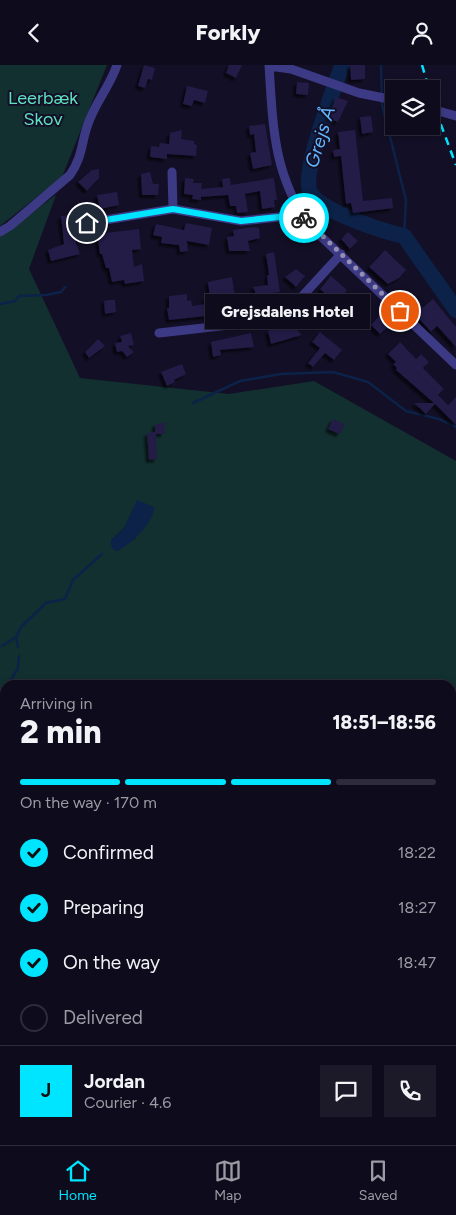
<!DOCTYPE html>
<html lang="en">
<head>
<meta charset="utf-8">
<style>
  :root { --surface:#0e0b1c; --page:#1c1929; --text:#f1f3f6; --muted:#9b9ba3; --line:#2e2b3b; --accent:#00e5ff }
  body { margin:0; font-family:Figtree,sans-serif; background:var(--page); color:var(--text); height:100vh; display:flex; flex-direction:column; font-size:19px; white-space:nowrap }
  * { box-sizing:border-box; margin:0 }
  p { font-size:16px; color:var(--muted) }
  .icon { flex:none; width:28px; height:28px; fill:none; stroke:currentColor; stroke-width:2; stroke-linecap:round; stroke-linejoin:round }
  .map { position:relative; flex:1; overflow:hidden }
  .panel { position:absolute; left:0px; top:615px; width:456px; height:465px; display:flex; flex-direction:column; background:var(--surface); border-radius:15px 15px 0 0; box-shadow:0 2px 8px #0003,0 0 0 1px var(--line) }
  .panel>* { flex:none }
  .tools { position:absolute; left:385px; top:15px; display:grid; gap:10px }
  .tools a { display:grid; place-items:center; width:55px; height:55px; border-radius:0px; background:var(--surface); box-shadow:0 2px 8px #0003,0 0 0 1px var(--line); font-size:25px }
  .pin { position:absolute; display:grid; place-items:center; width:42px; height:42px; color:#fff; margin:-21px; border:2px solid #fff; border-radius:50%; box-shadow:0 1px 5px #0007 }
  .courier { position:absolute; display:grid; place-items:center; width:50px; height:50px; margin:-25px; border:4px solid #00e5ff; border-radius:50%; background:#fff; color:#222; box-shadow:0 1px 6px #0007 }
  .bubble { position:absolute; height:35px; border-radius:0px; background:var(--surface); box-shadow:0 2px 8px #0003,0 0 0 1px var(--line); font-size:16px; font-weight:800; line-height:35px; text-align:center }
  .summary em { font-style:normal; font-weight:800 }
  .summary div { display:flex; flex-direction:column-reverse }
  .summary { display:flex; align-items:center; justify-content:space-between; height:85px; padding:0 20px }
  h1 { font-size:32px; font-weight:800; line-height:38px }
  .bar { display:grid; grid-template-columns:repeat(4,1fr); gap:8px 5px; align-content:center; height:60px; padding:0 20px }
  .bar i { height:6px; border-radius:4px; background:var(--line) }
  .bar .selected { background:var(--accent) }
  .bar p { grid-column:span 4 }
  .line { display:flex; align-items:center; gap:12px; padding:0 20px; border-top:1px solid var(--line) }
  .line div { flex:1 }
  .round { display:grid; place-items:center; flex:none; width:52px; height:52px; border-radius:0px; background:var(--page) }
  ol { padding:0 20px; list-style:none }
  li { display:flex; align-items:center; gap:15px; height:55px }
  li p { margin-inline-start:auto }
  li .icon { padding:5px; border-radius:50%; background:var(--accent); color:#111; stroke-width:4 }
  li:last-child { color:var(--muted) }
  li i { width:28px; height:28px; border:2px solid var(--line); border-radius:50% }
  header { display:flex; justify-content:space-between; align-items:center; height:65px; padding:0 20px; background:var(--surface); font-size:22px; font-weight:800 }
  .tabs { display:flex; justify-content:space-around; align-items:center; height:70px; border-top:1px solid var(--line); background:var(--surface); font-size:14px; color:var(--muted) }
  .tabs a { display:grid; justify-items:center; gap:2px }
  .tabs .selected { color:var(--accent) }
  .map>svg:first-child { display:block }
  .green { fill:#12302f; fill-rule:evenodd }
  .water { fill:#0c2248 }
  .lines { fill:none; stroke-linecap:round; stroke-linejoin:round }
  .stream { stroke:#0c2248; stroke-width:2.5 }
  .river { stroke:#0c2248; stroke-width:16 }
  .building { fill:#241b47; filter:url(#shadow) }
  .minor { stroke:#3d3a85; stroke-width:9 }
  .rail { stroke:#00e5ff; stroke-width:2.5; stroke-dasharray:8 6; stroke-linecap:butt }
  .done { stroke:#948fb3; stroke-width:5; stroke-dasharray:0 9 }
  .route { stroke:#00e5ff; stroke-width:6 }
  .labels { text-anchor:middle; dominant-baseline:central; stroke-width:4; stroke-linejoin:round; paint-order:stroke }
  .park-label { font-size:18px; fill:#5fe0c0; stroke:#130f26 }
  .water-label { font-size:19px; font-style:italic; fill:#62b6ff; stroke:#130f26 }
</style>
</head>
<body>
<header><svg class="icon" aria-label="back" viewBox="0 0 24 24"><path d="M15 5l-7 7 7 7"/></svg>Forkly<svg class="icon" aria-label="person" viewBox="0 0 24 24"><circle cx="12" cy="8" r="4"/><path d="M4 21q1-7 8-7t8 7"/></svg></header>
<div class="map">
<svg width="456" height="1080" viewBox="0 0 456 1080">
  <defs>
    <filter id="shadow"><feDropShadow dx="-3" dy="3" stdDeviation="1" flood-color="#0009"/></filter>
  </defs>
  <rect width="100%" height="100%" fill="#130f26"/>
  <path class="green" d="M0,0H107L62,112L0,161Z
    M56,130L29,204L80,313L229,329L314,316L456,396V1075L450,1080H0V901H5V1075H451V620H5V839H0V171ZM137,436L136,473L117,486L111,475L124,463Z"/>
  <path class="water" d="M137,435L154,442C155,456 129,483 115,486L111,481V475L124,463Z"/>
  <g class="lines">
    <path class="stream" d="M381,0L382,40L406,135L404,171
      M0,239L15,236L19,231L46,230L61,227L65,222
      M193,338L240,316L281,309L333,307L368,317L406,346L439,354L456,362
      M16,572L18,582
      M2,581L16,572L21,562L46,538L65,534L73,515L102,489
      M8,620L18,603L19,591
      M0,634L5,626
      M0,636L5,639"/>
    <path class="river" d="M342,0C335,22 299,112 311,129C323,147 382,166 404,171L456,245"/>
  </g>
  <path class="building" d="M144,0L155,3L152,15L148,14L145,23L138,21Z
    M229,0H242L236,13L226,8Z
    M350,0H365V14L351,15Z
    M297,17L309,18L308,30L296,29Z
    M187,21L208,26L205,38L194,35L192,41L183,39Z
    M336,32L348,36L338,57L328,53Z
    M371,51L373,67L362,69L360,52Z
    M265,59L272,100L253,104L250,88L256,87L254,69L250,70L249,61Z
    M182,65L181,74L194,76V79L197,80L196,91L167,89V94L150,92L151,81L159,82L160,78L169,79L170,68Z
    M355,65L363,136L392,133L393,143L353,148L351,138L346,139L341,91L334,92L333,85L340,84L338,67Z
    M99,104V113L87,126L78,117L92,105Z
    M150,107L153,119H159L158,130H142L141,109Z
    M185,113L194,114L193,118H202L201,124L223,122L222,114L230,113L231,120L274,113L277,135H274L275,142L262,144L260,126L245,129L248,147L237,148L236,141H230L228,130L201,132V135L192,134L193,130L184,129Z
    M117,127L119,140L100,144L97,130Z
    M74,150L76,178L80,189L51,196L48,185L64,179L61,151Z
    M186,158L212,163L209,180L187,176L188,186L180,187L179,180L161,178L162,172L153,170L156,159L184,165Z
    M253,162L259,163L260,173L248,176L250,186H229L227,172L234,171L233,165Z
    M139,164L141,184L132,185L134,202L142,199L144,216L125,219L124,215L112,217L109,203H106L102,189H100L97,169Z
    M348,167L358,176L350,184L341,174Z
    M385,185L406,205L399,213L388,219L369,202Z
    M274,187L280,227L265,229L266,233L258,234L253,222L268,220L267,210H269L266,189Z
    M296,204L305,211L296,222L285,212Z
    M331,211L347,225L341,232L336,228L331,234L320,224Z
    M232,212L235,232L249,231L250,241L225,245V249L169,255L167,243H169V231L187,229V236L191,235L192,241L206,239L205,233H210L208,217Z
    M433,234L456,262V282L437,261L431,267L415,249Z
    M107,235H115L116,247L105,249L104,236Z
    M379,251L389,261L380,269L371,260Z
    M291,259L302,270L271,279L268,266Z
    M320,267L342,285L334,295L325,288L313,302L308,298L320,283L312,277Z
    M131,268L134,280L128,281L134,287L127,292L122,286L117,287L115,278L122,277L120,271Z
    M251,268L254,282L220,285L221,290L213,292L211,277Z
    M98,274L105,281L89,293L85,287Z
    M400,277L416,294L421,289L429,297L423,303L444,324L438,330L448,340L456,332V360L435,339L426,349L414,338H434L396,305L397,303L393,299L396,297L388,289Z
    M182,299L186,309L174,315L175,317L167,321L161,307Z
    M333,354L345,359L339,369L328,364Z
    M165,358L164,369H156L157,394L149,395L147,368L155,367V359Z"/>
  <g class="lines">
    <path class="minor" d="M269,0C273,61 273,110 310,161L456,300
      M269,1L291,4L359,28L394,35
      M431,44L456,51
      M172,107L173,144
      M0,167L10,161L70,110C83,91 81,78 88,59C95,38 110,21 117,0
      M87,171V158L173,144L241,156L288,151L301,147
      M159,268L273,255L285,250L341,189
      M0,902L5,904
      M103,1075L108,1080"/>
    <path class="rail" d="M422,0L429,24
      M431,33L456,100"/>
  </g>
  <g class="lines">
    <path class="done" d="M304,153L400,246"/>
    <path class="route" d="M87,158L173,144L241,156L288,151L300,148L304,153"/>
  </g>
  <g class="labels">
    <g class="park-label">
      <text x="43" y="33">Leerbæk<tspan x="43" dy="21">Skov</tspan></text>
    </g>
    <g class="water-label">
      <text transform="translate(320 72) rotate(-73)">Grejs Å</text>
    </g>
  </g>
</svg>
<div class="tools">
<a><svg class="icon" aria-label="layers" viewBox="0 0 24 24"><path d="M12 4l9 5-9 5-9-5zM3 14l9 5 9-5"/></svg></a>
</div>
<div class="pin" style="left:400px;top:246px;background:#ea580c"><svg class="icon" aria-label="bag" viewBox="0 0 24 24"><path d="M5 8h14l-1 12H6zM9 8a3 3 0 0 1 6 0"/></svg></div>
<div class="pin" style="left:87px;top:158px;background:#1f2937"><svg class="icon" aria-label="home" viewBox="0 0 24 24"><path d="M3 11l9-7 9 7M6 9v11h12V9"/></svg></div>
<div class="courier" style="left:304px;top:153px"><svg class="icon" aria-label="bike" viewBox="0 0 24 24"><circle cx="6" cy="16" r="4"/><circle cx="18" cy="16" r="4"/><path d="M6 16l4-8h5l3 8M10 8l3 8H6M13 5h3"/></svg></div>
<div class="bubble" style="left:205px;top:229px;width:165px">Grejsdalens Hotel</div>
<section class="panel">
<div class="summary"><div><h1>2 min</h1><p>Arriving in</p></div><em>18:51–18:56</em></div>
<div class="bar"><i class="selected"></i><i class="selected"></i><i class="selected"></i><i></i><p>On the way · 170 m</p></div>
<ol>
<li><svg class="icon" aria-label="check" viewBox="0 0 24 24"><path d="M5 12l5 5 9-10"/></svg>Confirmed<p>18:22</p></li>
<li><svg class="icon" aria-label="check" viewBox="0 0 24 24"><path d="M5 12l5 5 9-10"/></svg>Preparing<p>18:27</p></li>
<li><svg class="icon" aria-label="check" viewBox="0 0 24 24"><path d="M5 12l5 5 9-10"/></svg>On the way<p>18:47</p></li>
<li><i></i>Delivered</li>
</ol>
<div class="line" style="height:90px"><b class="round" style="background:var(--accent);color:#111">J</b><div><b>Jordan</b><p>Courier · 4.6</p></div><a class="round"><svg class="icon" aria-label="chat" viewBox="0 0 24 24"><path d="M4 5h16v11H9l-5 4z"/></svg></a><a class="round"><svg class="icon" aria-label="phone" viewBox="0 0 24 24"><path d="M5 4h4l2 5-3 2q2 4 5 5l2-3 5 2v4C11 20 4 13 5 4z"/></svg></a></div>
</section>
</div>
<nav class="tabs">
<a class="selected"><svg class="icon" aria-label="home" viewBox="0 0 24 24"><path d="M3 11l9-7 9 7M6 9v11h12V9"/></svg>Home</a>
<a><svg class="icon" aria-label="map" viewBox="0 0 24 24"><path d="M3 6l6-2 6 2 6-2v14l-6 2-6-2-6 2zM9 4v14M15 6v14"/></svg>Map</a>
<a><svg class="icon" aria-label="saved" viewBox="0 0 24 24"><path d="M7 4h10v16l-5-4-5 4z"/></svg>Saved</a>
</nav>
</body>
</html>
